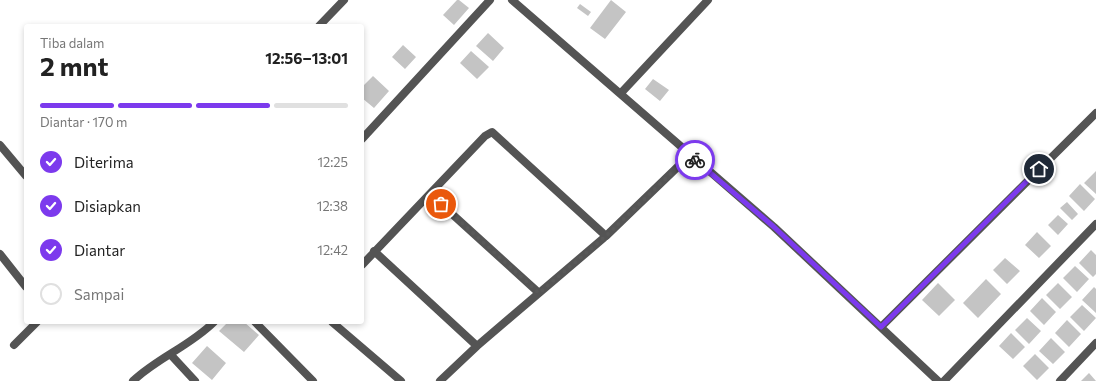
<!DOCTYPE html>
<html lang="id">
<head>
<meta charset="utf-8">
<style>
  :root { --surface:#fff; --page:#f6f6f6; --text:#222; --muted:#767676; --line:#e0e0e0; --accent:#7c3aed }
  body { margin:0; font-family:Commissioner,sans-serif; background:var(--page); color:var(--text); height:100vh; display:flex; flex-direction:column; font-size:15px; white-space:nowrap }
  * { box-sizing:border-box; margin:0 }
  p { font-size:13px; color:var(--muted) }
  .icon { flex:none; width:22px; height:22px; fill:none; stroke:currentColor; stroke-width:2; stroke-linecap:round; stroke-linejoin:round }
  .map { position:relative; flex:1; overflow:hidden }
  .panel { position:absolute; left:24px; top:24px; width:340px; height:300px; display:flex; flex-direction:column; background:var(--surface); border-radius:4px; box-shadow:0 2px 6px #0003 }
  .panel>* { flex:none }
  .pin { position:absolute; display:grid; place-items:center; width:34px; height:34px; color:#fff; margin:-17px; border:2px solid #fff; border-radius:50%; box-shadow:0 1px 4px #0007 }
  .courier { position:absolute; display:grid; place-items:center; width:40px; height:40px; margin:-20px; border:3px solid #7c3aed; border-radius:50%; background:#fff; color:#222; box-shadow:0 1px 5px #0007 }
  .headline em { font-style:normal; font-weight:700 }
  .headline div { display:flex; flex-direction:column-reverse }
  .headline { display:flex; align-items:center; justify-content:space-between; height:68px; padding:0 16px }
  h1 { font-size:26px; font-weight:700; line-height:30px }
  .bar { display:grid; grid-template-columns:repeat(4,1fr); gap:6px 4px; align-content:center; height:48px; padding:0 16px }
  .bar i { height:5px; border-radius:3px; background:var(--line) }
  .bar .selected { background:var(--accent) }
  .bar p { grid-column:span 4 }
  ol { padding:0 16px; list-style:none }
  li { display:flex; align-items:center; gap:12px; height:44px }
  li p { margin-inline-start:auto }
  li .icon { padding:4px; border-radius:50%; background:var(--accent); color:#fff; stroke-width:4 }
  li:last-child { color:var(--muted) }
  li i { width:22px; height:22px; border:2px solid var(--line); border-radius:50% }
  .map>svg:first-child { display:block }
  .building { fill:#c4c4c4 }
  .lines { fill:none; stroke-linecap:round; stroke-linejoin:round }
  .street { stroke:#545454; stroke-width:8 }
  .done { stroke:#595959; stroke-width:4; stroke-dasharray:0 7.2 }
  .route { stroke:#7c3aed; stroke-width:5 }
</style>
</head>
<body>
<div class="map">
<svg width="1096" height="381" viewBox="0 0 1096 381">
  <rect width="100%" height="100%" fill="#fff"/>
  <path class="building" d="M457,0H459L469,8L454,25L443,15Z
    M611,0L626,12L605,39L590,28Z
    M580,4L591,12L588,16L577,8Z
    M488,33L504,48L493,61L476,46Z
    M403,45L416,57L405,69L392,57Z
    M471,51L489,67L477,79L460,63Z
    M373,76L389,91L374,108L362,98V87Z
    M653,79L669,90L660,101L645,89Z
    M1096,171V194L1084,183Z
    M1080,184L1095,199L1084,211L1069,196Z
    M1067,202L1078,214L1072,220L1060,208Z
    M1058,215L1068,224L1058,235L1048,225Z
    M1037,232L1051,246L1039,258L1025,245Z
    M1091,250L1096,255V274L1093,277L1079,263Z
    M1005,258L1020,271L1007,284L993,270Z
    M1075,266L1089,279L1077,292L1063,278Z
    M986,279L1001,294L978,318L963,303Z
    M938,283L955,300L939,316L922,300Z
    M1058,283L1072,297L1060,309L1046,295Z
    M1094,287L1096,289V313L1082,300Z
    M1042,298L1056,312L1044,325L1030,311Z
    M1082,305L1096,318L1084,331L1070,317Z
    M1027,318L1041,331L1029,344L1015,330Z
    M1067,320L1081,334L1069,347L1055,333Z
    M228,322H244L259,335L244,352L219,331Z
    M1011,333L1025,347L1013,359L999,346Z
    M1051,338L1065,352L1053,364L1039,351Z
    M207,346L226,363L212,380L192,363Z
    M1035,354L1049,368L1037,380L1023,366Z
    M1089,373L1096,381H1081Z"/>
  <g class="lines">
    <path class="street" d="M512,0L774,227L938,381
      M319,26L344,0
      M621,93L708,0
      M362,139L490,0
      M0,145L26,176
      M430,194L539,293
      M374,251L477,346
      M0,254L26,287
      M362,265L485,136L492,132L606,236
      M255,322L313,381
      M332,322L401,381
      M881,327L1096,113
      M14,345L37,322
      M171,355L195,381
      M133,381C157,358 190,346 214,322
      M440,381L477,346L606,236L690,155
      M944,381L1096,224
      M1060,381L1096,343"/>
  </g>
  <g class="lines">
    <path class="done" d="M441,204L539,293L606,236L690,155L695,160"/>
    <path class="route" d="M695,160L774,227L881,327L1039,169"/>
  </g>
</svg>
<div class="pin" style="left:441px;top:204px;background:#ea580c"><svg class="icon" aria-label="bag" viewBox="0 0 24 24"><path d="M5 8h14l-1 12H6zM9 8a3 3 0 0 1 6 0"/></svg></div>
<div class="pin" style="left:1039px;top:169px;background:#1f2937"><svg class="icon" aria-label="home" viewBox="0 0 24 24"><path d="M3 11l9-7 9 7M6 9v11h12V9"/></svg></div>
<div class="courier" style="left:695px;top:160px"><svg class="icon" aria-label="bike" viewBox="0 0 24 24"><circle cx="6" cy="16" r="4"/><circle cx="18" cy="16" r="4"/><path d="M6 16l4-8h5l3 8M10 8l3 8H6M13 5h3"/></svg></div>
<section class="panel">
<div class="headline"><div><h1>2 mnt</h1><p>Tiba dalam</p></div><em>12:56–13:01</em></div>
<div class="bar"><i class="selected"></i><i class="selected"></i><i class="selected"></i><i></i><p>Diantar · 170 m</p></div>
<ol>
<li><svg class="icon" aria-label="check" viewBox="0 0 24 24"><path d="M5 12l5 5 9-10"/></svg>Diterima<p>12:25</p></li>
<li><svg class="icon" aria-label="check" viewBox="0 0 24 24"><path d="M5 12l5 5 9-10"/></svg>Disiapkan<p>12:38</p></li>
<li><svg class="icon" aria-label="check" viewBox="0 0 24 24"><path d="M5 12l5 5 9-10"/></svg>Diantar<p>12:42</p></li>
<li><i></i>Sampai</li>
</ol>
</section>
</div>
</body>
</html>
